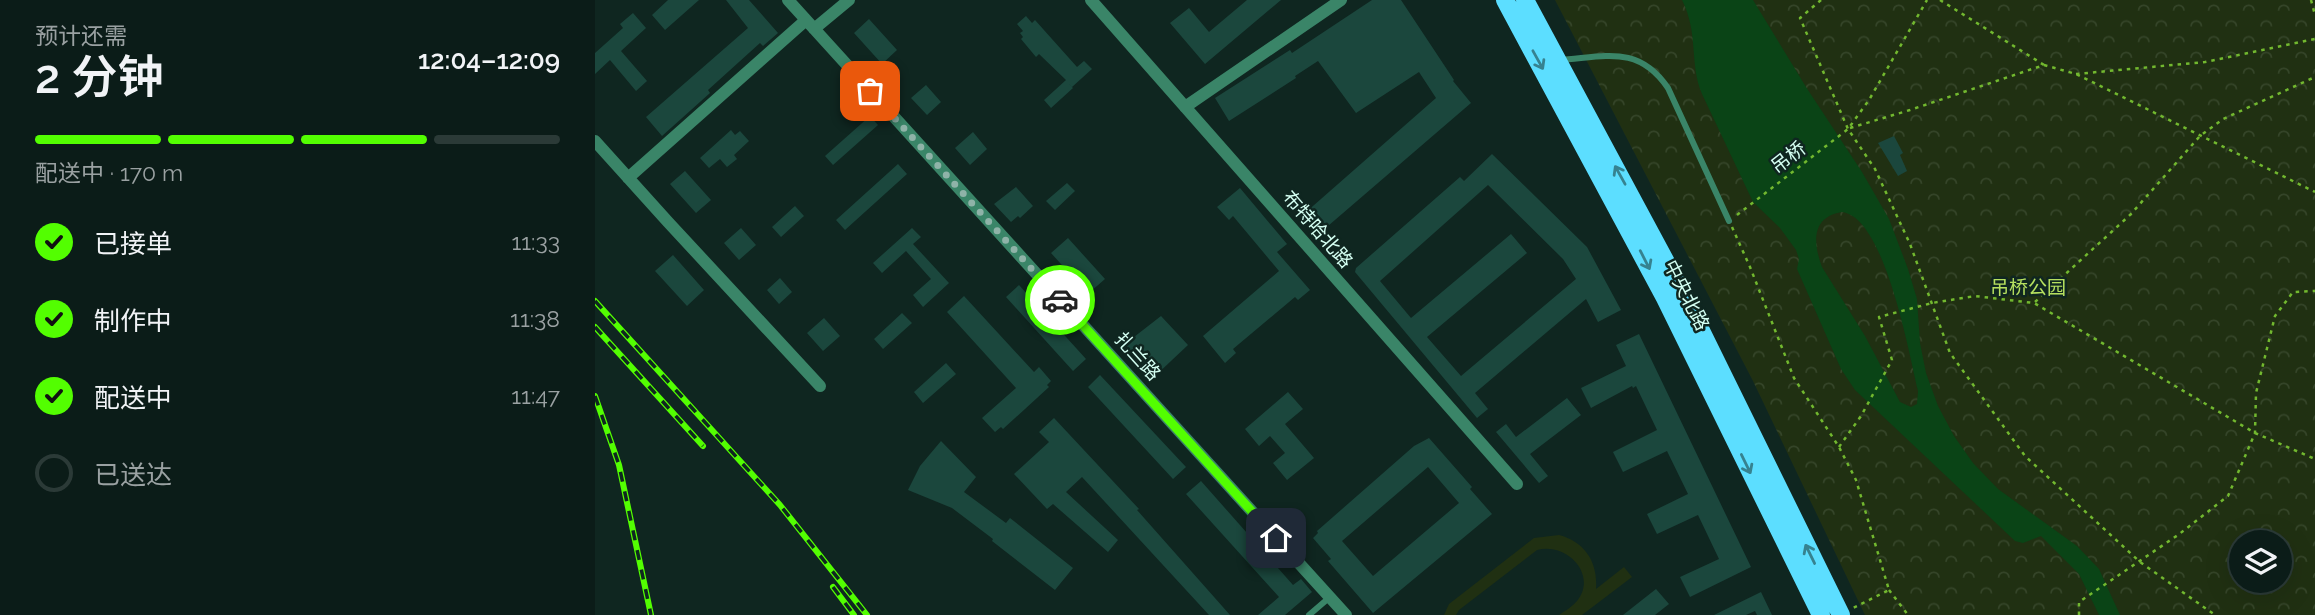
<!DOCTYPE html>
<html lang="zh">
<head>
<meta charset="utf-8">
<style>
  :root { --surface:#0b1c18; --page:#192925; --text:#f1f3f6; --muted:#9aa1a2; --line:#2b3a37; --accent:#53fe01 }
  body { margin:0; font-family:Raleway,"Noto Sans SC",sans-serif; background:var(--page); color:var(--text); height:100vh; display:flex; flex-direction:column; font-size:26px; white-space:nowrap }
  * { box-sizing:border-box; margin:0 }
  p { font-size:23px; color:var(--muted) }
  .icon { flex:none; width:38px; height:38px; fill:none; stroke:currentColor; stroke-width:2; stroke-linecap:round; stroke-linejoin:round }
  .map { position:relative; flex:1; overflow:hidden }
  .sheet { display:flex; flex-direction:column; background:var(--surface); width:595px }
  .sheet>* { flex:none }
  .buttons { position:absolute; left:1634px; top:530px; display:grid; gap:14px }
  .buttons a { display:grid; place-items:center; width:63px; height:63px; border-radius:50%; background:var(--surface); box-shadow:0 7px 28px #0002,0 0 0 2px var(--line); font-size:35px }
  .pin { position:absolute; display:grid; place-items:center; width:60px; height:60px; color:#fff; margin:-30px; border-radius:14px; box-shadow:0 4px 10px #0006 }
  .courier { position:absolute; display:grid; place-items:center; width:70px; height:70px; margin:-35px; border:5px solid #53fe01; border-radius:50%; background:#fff; color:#222; box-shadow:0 2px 9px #0007 }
  .overview em { font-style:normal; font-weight:600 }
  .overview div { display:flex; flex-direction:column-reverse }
  .overview { display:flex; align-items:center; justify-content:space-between; height:119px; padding:0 35px }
  h1 { font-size:46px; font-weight:600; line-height:52px }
  .bar { display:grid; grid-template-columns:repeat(4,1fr); gap:10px 7px; align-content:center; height:84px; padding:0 35px }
  .bar i { height:9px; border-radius:5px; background:var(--line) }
  .bar .active { background:var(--accent) }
  .bar p { grid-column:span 4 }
  ol { padding:0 35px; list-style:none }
  li { display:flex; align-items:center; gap:21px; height:77px }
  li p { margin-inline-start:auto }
  li .icon { padding:7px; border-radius:50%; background:var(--accent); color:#111; stroke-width:4 }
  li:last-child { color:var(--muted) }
  li i { width:38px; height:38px; border:4px solid var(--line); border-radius:50% }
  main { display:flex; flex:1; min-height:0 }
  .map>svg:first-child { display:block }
  .park { fill:url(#park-crowns); fill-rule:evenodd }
  .garden { fill:#203012 }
  .water { fill:#0a4416; fill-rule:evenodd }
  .building { fill:#1b473d; fill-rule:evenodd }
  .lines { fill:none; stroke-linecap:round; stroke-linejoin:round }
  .path { stroke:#72b82f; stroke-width:2.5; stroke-dasharray:3.5 5; stroke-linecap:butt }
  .service { stroke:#3a8568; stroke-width:6 }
  .minor { stroke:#3a8568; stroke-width:12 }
  .primary { stroke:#5cdeff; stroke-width:18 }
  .rail-casing { stroke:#53fe01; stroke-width:6 }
  .rail { stroke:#0f2620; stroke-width:3.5; stroke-dasharray:10; stroke-linecap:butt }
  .oneway { stroke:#368290 }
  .done { stroke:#8fb3a8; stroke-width:7; stroke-dasharray:0 12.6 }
  .route { stroke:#53fe01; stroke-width:9 }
  .labels { text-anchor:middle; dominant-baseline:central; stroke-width:5; stroke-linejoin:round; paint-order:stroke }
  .street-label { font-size:19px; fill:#d4fff2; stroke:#0f2620 }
  .park-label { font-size:19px; fill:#b6e05f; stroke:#0f2620 }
</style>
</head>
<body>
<main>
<section class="sheet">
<div class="overview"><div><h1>2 分钟</h1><p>预计还需</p></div><em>12:04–12:09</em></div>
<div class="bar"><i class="active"></i><i class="active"></i><i class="active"></i><i></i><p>配送中 · 170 m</p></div>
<ol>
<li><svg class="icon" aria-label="check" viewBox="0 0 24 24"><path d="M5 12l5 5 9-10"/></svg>已接单<p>11:33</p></li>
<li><svg class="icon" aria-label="check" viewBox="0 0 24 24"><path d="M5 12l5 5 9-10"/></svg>制作中<p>11:38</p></li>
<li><svg class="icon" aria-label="check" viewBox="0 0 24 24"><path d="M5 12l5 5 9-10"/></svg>配送中<p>11:47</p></li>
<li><i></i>已送达</li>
</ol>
</section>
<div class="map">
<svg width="1720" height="615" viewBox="0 0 1720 615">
  <defs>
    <pattern id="park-crowns" width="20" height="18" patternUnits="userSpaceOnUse" patternTransform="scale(1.75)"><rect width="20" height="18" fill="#203012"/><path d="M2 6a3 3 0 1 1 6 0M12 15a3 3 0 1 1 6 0" fill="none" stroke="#354529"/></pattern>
  </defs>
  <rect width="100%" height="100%" fill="#0f2620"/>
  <path class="park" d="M960,0H1720V615H1270L1158,381ZM1647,542H1685V581H1647Z"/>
  <path class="garden" d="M964,535C990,542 1003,562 1001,589L1029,567L1037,577L987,615H964C970,611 978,606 982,601C1003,575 972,542 942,550L864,610L861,615H849L854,604L939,538Z"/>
  <path class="water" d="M1087,0H1158L1211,87L1267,172L1294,219L1313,269L1322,299L1325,343L1331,373L1343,406L1359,436L1378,463L1403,489L1482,546L1504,569L1525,615H1504L1484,574L1446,536L1428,543L1420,541L1260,390L1246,369L1202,269L1204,259L1201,250L1185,228L1158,202L1107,94C1094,63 1104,34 1087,0ZM1247,212C1290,217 1314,354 1323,391L1322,404L1316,407L1305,402L1270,336L1227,267C1218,243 1216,217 1247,212Z"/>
  <path class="building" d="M73,0H104L70,30L57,15Z
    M131,0H154L183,33L168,46L165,43L113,90L115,93L67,136L51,117L153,28Z
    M652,0H686L610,64L575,23L594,8L614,32Z
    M777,0H806L859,80L858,81L876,103L726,232L710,213L841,98L824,72L761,113L723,61L700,76L701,78L634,121L620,98L695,50L697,53Z
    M38,13L51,28L26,51L52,81L41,91L15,60L0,74V53L28,28L25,24Z
    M431,16L437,23L440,20L482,67L489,61L497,69L477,87L473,83L478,88L456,108L449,100L471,80L444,54L441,57L426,39L428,37L425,33L428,31L422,24Z
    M274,19L302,50L287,64L259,33Z
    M331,85L346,102L332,115L316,98Z
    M275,116L283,125L238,165L230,156Z
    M136,130L140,135L145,131L154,141L139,155L142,159L132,167L125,159L114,168L105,158Z
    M378,132L392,149L375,165L360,148Z
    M1299,136L1308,153L1305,155L1312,171L1303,176L1283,143Z
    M897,154L992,247L1026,310L1003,322L991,299L880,393L893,409L882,418L760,272L761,268L865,177L869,181ZM893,185L968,259L981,279L866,376L832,337L932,253L916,234L816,318L785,281Z
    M303,164L312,174L250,230L241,220Z
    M90,171L116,200L101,213L75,184Z
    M472,183L480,191L460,210L451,201Z
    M421,187L438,206L425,218L423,216L416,222L399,204Z
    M645,188L692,244L682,252L715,290L703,300L700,297L638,349L641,353L630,363L608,336L684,271L638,216L634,220L622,207Z
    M200,206L209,216L186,237L177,227Z
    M146,228L161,245L144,260L129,243Z
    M317,228L326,237L318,244L354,283L328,307L318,295L336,279L311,251L287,273L278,263Z
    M473,238L510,279L487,299L470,279L475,274L456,253Z
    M78,255L109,290L92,306L60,271Z
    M185,278L197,292L184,304L172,290Z
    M424,285L491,359L478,371L411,297Z
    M369,296L439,372L444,367L456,381L452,385L454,387L408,429L406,427L400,432L387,418L421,388L352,312Z
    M307,313L317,323L288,349L279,339Z
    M566,316L593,345L559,377L530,344Z
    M229,318L245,336L228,351L212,333Z
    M1044,334L1156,567L1095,597L1085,577L1124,559L1103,515L1062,534L1052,514L1093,494L1072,451L1028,472L1018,452L1062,430L1041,386L1038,388L1037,386L996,408L986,388L1031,366L1021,345Z
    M351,363L361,374L328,403L319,392Z
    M505,375L591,467L578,479L493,387Z
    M693,392L708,409L690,424L719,458L692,480L678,463L690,453L675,436L664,446L650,429Z
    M972,398L986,415L935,454L953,476L944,483L901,432L911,424L921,437Z
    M459,418L544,509L542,510L635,615H614L487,477L471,492L523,540L513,552L458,504L452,509L419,474L454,442L444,432Z
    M834,438L877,487L875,489L897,514L778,613L733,561L736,559L718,538L723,533L722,531L819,446ZM833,467L864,503L778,576L747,541Z
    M346,441L381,477L369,492L411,523L415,518L478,568L460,590L397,541L398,539L357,508L313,490L325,466Z
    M606,481L698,585L706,579L717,592L690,615H663L684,597L591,494Z
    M1061,589L1074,604L1060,615H1028Z
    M1166,592L1177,615H1162L1160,611L1151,615H1119Z"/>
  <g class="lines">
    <path class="path" d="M1226,0L1205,18L1253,129L1280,169L1315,244L1355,353L1430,456L1545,562L1620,615
      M1345,0L1449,65
      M1716,0L1720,15
      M1481,74L1610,62L1720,39
      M1255,128L1315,110L1449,65L1481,74L1720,192
      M1142,215L1253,129L1274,100L1332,0
      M1137,227L1155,267L1199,378L1244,447L1261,480L1294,590L1258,608
      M1440,302L1536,214L1605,136L1628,119L1720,77
      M1244,447L1266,416L1297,360L1284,317L1337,303L1380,296L1439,303L1660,433L1720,459
      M1294,590L1313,615
      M1484,615V602L1583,535L1633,496L1660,433L1661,393L1680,316L1698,292L1720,291"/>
    <path class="service" d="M964,60C1010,57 1043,44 1073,88L1134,221
      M714,615L735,597"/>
    <path class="minor" d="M193,0L751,615
      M496,0L922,484
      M219,29L254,0
      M590,107L746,0
      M0,141L73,222L225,386
      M33,178L211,20"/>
    <path class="primary" d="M910,0L1070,298L1226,615
      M930,0L1086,290L1246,615"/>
    <defs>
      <path id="rail" d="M0,301L185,505L272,615
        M0,327L108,446
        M0,396L24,465L56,615
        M238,587L259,615"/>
    </defs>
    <use href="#rail" class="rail-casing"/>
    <use href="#rail" class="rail"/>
  </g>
  <defs><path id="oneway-shaft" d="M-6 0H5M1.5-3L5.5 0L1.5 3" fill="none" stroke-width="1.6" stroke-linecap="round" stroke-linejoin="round" transform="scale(1.75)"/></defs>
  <g class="oneway">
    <use href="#oneway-shaft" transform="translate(943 60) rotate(61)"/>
    <use href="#oneway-shaft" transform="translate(1025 175) rotate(-119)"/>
    <use href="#oneway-shaft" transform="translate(1050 260) rotate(63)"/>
    <use href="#oneway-shaft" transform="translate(1151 464) rotate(64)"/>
    <use href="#oneway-shaft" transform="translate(1215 554) rotate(-116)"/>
  </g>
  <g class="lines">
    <path class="done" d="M275,91L465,300"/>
    <path class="route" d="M465,300L681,538"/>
  </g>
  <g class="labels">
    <g class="street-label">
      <text transform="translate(1193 157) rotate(-38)">吊桥</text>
      <text transform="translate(723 229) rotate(49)">布特哈北路</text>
      <text transform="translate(1092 295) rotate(63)">中央北路</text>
      <text transform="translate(543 356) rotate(48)">扎兰路</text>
    </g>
    <g class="park-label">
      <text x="1433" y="287">吊桥公园</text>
    </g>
  </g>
</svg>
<div class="buttons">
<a><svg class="icon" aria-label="layers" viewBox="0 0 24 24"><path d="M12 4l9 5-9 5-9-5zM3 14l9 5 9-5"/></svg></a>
</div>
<div class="pin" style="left:275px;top:91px;background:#ea580c"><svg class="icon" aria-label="bag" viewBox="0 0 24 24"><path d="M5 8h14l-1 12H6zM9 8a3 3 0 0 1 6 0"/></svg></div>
<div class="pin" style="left:681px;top:538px;background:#1f2937"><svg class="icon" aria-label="home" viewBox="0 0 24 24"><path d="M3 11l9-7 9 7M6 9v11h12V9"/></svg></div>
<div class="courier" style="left:465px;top:300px"><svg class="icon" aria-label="car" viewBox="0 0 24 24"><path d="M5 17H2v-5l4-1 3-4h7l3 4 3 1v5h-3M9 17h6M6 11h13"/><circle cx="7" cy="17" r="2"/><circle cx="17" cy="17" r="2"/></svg></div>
</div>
</main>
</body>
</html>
